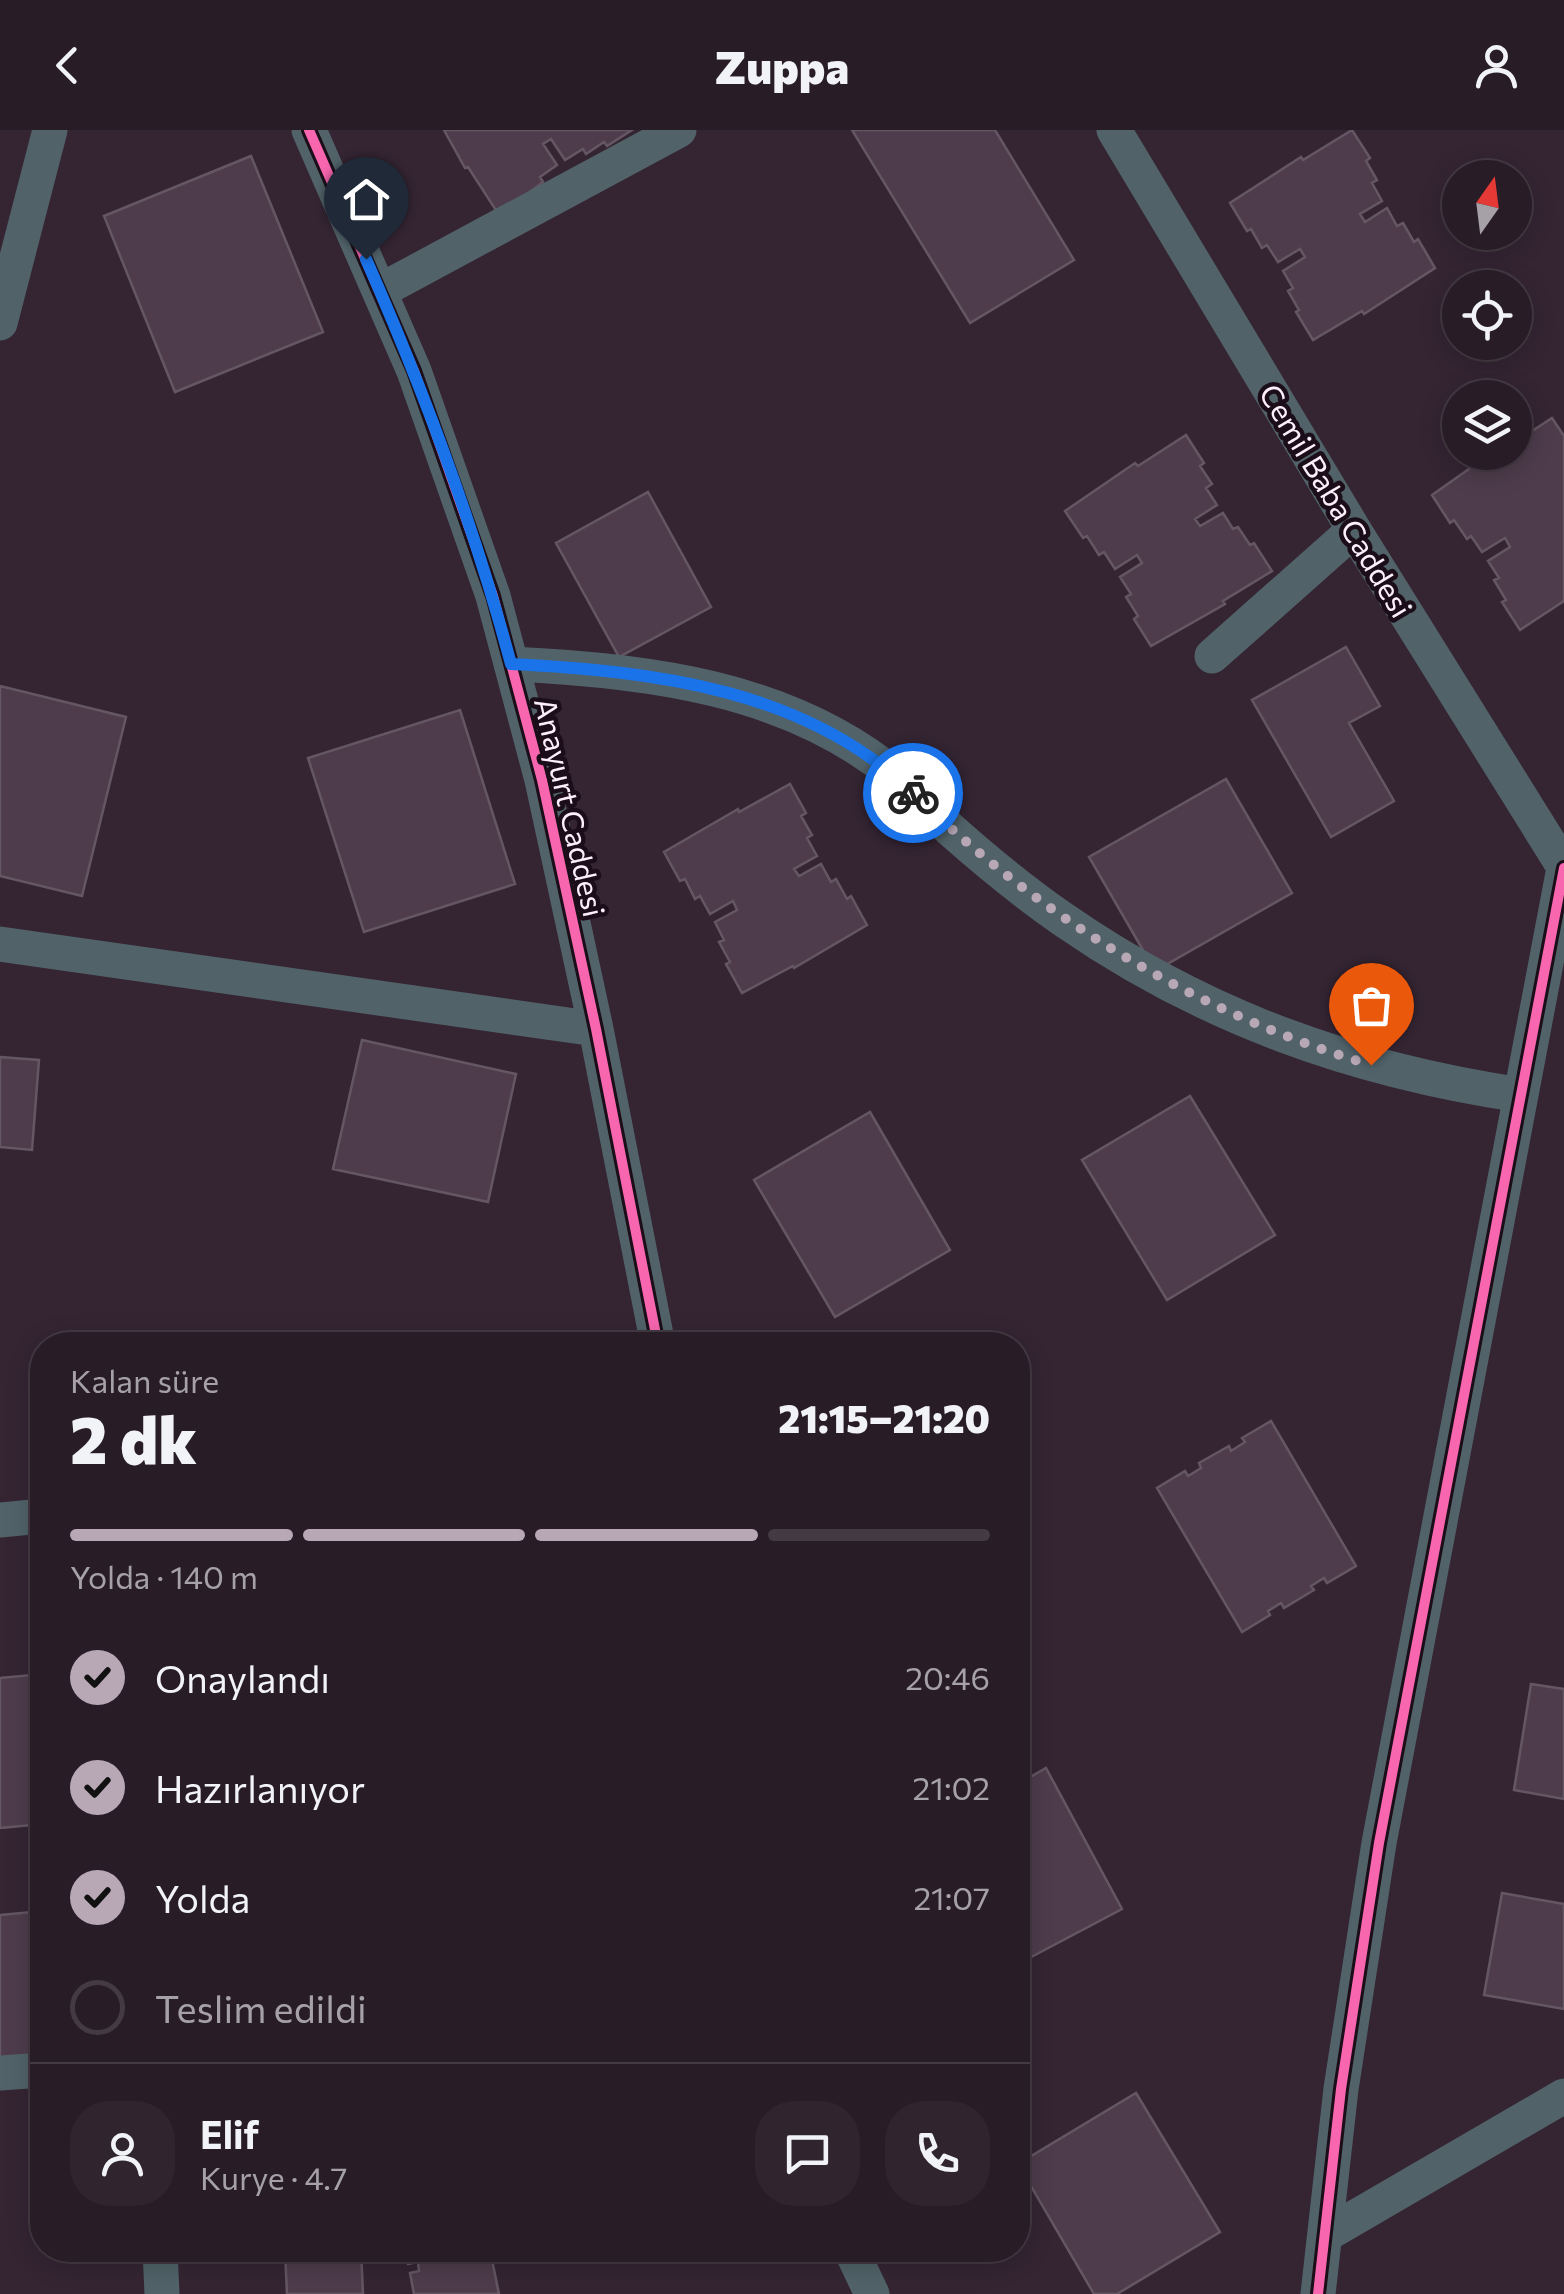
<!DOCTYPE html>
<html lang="tr">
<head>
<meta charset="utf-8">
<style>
  :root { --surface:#281c26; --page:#30252e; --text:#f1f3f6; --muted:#a5a1a7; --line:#443a43; --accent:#b8a8b6 }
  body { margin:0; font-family:Commissioner,sans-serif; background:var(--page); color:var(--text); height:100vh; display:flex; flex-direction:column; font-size:38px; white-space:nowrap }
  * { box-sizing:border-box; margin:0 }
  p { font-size:32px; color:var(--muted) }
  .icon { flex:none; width:55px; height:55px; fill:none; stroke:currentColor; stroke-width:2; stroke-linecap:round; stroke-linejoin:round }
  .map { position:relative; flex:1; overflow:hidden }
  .sheet { position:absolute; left:30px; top:1202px; width:1000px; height:930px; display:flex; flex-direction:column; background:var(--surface); border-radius:40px; box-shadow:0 5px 25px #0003,0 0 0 2px var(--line) }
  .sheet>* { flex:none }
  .needle { width:65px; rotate:14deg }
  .tools { position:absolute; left:1442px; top:30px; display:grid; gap:20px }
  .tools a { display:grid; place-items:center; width:90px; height:90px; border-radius:50%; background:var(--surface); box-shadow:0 5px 25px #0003,0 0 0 2px var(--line); font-size:50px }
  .pin { position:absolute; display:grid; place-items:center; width:85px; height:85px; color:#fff; margin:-102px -42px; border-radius:50% 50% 50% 0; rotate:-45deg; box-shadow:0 0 10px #0007 }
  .pin .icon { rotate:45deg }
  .courier { position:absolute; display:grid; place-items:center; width:100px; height:100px; margin:-50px; border:8px solid #1a73e8; border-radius:50%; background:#fff; color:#222; box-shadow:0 2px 12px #0007 }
  .head em { font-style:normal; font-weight:800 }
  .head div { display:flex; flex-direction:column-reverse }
  .head { display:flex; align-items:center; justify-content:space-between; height:170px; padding:0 40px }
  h1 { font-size:65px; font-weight:800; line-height:75px }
  .bar { display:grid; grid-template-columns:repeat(4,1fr); gap:15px 10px; align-content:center; height:120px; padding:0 40px }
  .bar i { height:12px; border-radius:8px; background:var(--line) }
  .bar .selected { background:var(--accent) }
  .bar p { grid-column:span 4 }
  .line { display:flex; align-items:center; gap:25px; padding:0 40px; border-top:2px solid var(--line) }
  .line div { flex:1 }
  .round { display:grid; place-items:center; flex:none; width:105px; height:105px; border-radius:40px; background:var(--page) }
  ol { padding:0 40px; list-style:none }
  li { display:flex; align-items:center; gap:30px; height:110px }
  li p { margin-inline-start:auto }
  li .icon { padding:10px; border-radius:50%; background:var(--accent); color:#111; stroke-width:4 }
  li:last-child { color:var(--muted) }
  li i { width:55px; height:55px; border:5px solid var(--line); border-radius:50% }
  header { display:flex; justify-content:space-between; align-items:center; height:130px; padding:0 40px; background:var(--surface); font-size:45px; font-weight:800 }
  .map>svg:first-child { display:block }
  .building { fill:#4e3c4c; stroke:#645763; stroke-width:2.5 }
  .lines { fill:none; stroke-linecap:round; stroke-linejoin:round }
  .street { stroke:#516369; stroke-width:35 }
  .cycleway-casing { stroke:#1b0e19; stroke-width:16 }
  .cycleway { stroke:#f766af; stroke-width:10 }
  .done { stroke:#b8a8b6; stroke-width:10; stroke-dasharray:0 18 }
  .route { stroke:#1a73e8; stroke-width:12 }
  .labels { text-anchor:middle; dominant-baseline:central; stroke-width:9; stroke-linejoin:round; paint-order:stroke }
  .street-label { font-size:30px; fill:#feeffc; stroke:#1b0e19 }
</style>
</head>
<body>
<header><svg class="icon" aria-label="back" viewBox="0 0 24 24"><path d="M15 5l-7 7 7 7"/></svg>Zuppa<svg class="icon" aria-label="person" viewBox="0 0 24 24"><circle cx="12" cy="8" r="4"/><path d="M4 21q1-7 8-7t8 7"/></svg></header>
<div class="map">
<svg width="1564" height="2164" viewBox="0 0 1564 2164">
  <rect width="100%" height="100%" fill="#352533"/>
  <path class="building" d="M444,0H632L607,16L604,12L586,24L583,19L565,30L551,9L543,14L557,35L540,47L543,52L499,85L468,37L465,38Z
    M852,0H995L1074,130L970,193Z
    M1352,0L1370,28L1366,31L1377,50L1372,53L1382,71L1360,84L1365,92L1387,78L1397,96L1403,93L1414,112L1418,109L1435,138L1364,184L1362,181L1313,210L1296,182L1299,180L1288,161L1293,158L1283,141L1305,127L1300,119L1278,132L1267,115L1262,118L1251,99L1247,101L1230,73L1301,27L1303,30Z
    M251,26L323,202L175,262L104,86Z
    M1552,288L1564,306V471L1520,500L1502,472L1506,470L1494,450L1499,448L1488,431L1510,417L1505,408L1482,422L1471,406L1467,409L1454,390L1450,393L1432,365L1493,322H1515V312Z
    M1186,305L1204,333L1200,336L1212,354L1206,358L1217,375L1195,389L1200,396L1223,383L1233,399L1238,397L1250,415L1254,413L1272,441L1223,471L1225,474L1151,516L1134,489L1138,486L1126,467L1131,464L1120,447L1142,433L1137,425L1115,439L1104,422L1099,425L1087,406L1083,408L1065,381L1135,333L1138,336Z
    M648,362L711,477L619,527L556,413Z
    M1346,517L1380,576L1349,593L1394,671L1331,707L1252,570Z
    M0,556L126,587L82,766L0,746Z
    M460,580L515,754L364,802L308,628Z
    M1226,649L1292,763L1155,841L1089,727Z
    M790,654L806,683L801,686L812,705L807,708L817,726L794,739L799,746L821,734L831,752L836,749L847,769L851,766L867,795L794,838L793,836L742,863L726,834L730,832L719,812L724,810L715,792L737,780L733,771L710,784L700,766L695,769L685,749L680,751L664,722L738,679L739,682Z
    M362,910L516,944L488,1072L333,1039Z
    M0,927L39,930L32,1020L0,1017Z
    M1190,966L1275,1105L1167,1170L1082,1030Z
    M870,982L950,1120L835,1187L754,1050Z
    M1271,1291L1356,1436L1327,1453L1324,1448L1311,1456L1314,1460L1284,1478L1281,1473L1268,1481L1270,1485L1242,1502L1157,1358L1185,1341L1188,1346L1201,1338L1199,1333L1229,1316L1231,1321L1245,1312L1242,1308Z
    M42,1544V1694L0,1698V1548Z
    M1531,1554L1564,1559V1669L1514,1660Z
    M1046,1638L1122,1779L1018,1834V1654Z
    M1502,1763L1564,1774V1879L1484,1865Z
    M42,1781V1930L0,1934V1785Z
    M1136,1963L1220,2102L1117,2164H1094L1018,2034Z
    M281,2120H361L363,2164H287L285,2121Z
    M405,2120H490L499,2164H414L410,2143L419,2141L418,2132L408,2134Z"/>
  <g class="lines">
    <path class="street" d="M309,0L414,241L493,466L542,650L596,899L658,1215
      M1114,0L1354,400L1564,737
      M380,161L679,0
      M0,193L50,0
      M1212,526L1354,400
      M511,534C645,540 790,557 897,647C916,664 933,683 951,700C987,732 1025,763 1064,790C1204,887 1353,940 1521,965
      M0,814L596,899
      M0,1390L42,1386
      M0,1943L42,1940
      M1325,2105L1564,1966
      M160,2120L162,2164
      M851,2120L872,2164
      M1318,2164L1341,1959L1379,1713L1564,738"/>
    <defs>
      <path id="cycleway" d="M309,0L414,241L493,466L542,650L596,899L658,1215
        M1318,2164L1341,1959L1379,1713L1564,738"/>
    </defs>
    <use href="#cycleway" class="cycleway-casing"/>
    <use href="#cycleway" class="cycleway"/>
  </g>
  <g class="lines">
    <path class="done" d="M913,663C1044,790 1196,883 1371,935"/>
    <path class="route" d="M366,129C424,261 474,395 511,534C653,541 806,559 913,663"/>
  </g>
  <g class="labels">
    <g class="street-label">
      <text transform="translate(1337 370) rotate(59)">Cemil Baba Caddesi</text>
      <text transform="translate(571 677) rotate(77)">Anayurt Caddesi</text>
    </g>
  </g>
</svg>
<div class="tools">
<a><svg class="needle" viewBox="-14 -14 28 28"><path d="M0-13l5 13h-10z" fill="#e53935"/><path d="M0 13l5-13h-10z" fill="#a5a1a7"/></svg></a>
<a><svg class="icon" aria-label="locate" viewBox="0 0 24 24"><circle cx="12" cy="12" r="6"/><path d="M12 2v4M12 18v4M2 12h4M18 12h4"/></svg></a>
<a><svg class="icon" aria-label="layers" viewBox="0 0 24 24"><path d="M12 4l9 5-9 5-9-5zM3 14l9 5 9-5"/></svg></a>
</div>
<div class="pin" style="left:1371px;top:935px;background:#ea580c"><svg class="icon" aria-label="bag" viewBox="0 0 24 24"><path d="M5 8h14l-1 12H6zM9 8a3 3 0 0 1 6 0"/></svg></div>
<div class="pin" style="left:366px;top:129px;background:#1f2937"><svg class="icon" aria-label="home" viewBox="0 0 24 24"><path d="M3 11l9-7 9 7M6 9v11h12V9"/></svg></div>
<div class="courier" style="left:913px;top:663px"><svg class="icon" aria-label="bike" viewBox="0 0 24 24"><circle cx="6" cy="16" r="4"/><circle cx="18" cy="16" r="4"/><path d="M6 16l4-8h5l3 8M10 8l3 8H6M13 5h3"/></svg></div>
<section class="sheet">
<div class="head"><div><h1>2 dk</h1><p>Kalan süre</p></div><em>21:15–21:20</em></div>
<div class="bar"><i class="selected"></i><i class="selected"></i><i class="selected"></i><i></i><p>Yolda · 140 m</p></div>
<ol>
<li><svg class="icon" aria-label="check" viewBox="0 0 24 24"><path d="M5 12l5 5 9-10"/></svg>Onaylandı<p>20:46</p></li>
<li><svg class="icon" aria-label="check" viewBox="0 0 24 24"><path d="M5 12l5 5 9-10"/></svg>Hazırlanıyor<p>21:02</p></li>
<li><svg class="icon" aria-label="check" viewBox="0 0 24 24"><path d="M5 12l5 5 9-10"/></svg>Yolda<p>21:07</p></li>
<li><i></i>Teslim edildi</li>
</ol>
<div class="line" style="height:180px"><a class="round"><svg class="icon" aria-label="person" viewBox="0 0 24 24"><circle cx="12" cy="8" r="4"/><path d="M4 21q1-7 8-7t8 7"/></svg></a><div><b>Elif</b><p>Kurye · 4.7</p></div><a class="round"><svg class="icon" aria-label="chat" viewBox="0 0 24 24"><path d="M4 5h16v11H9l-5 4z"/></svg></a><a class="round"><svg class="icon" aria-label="phone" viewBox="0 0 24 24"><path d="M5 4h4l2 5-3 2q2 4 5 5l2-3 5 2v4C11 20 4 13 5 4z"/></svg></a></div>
</section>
</div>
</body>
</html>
